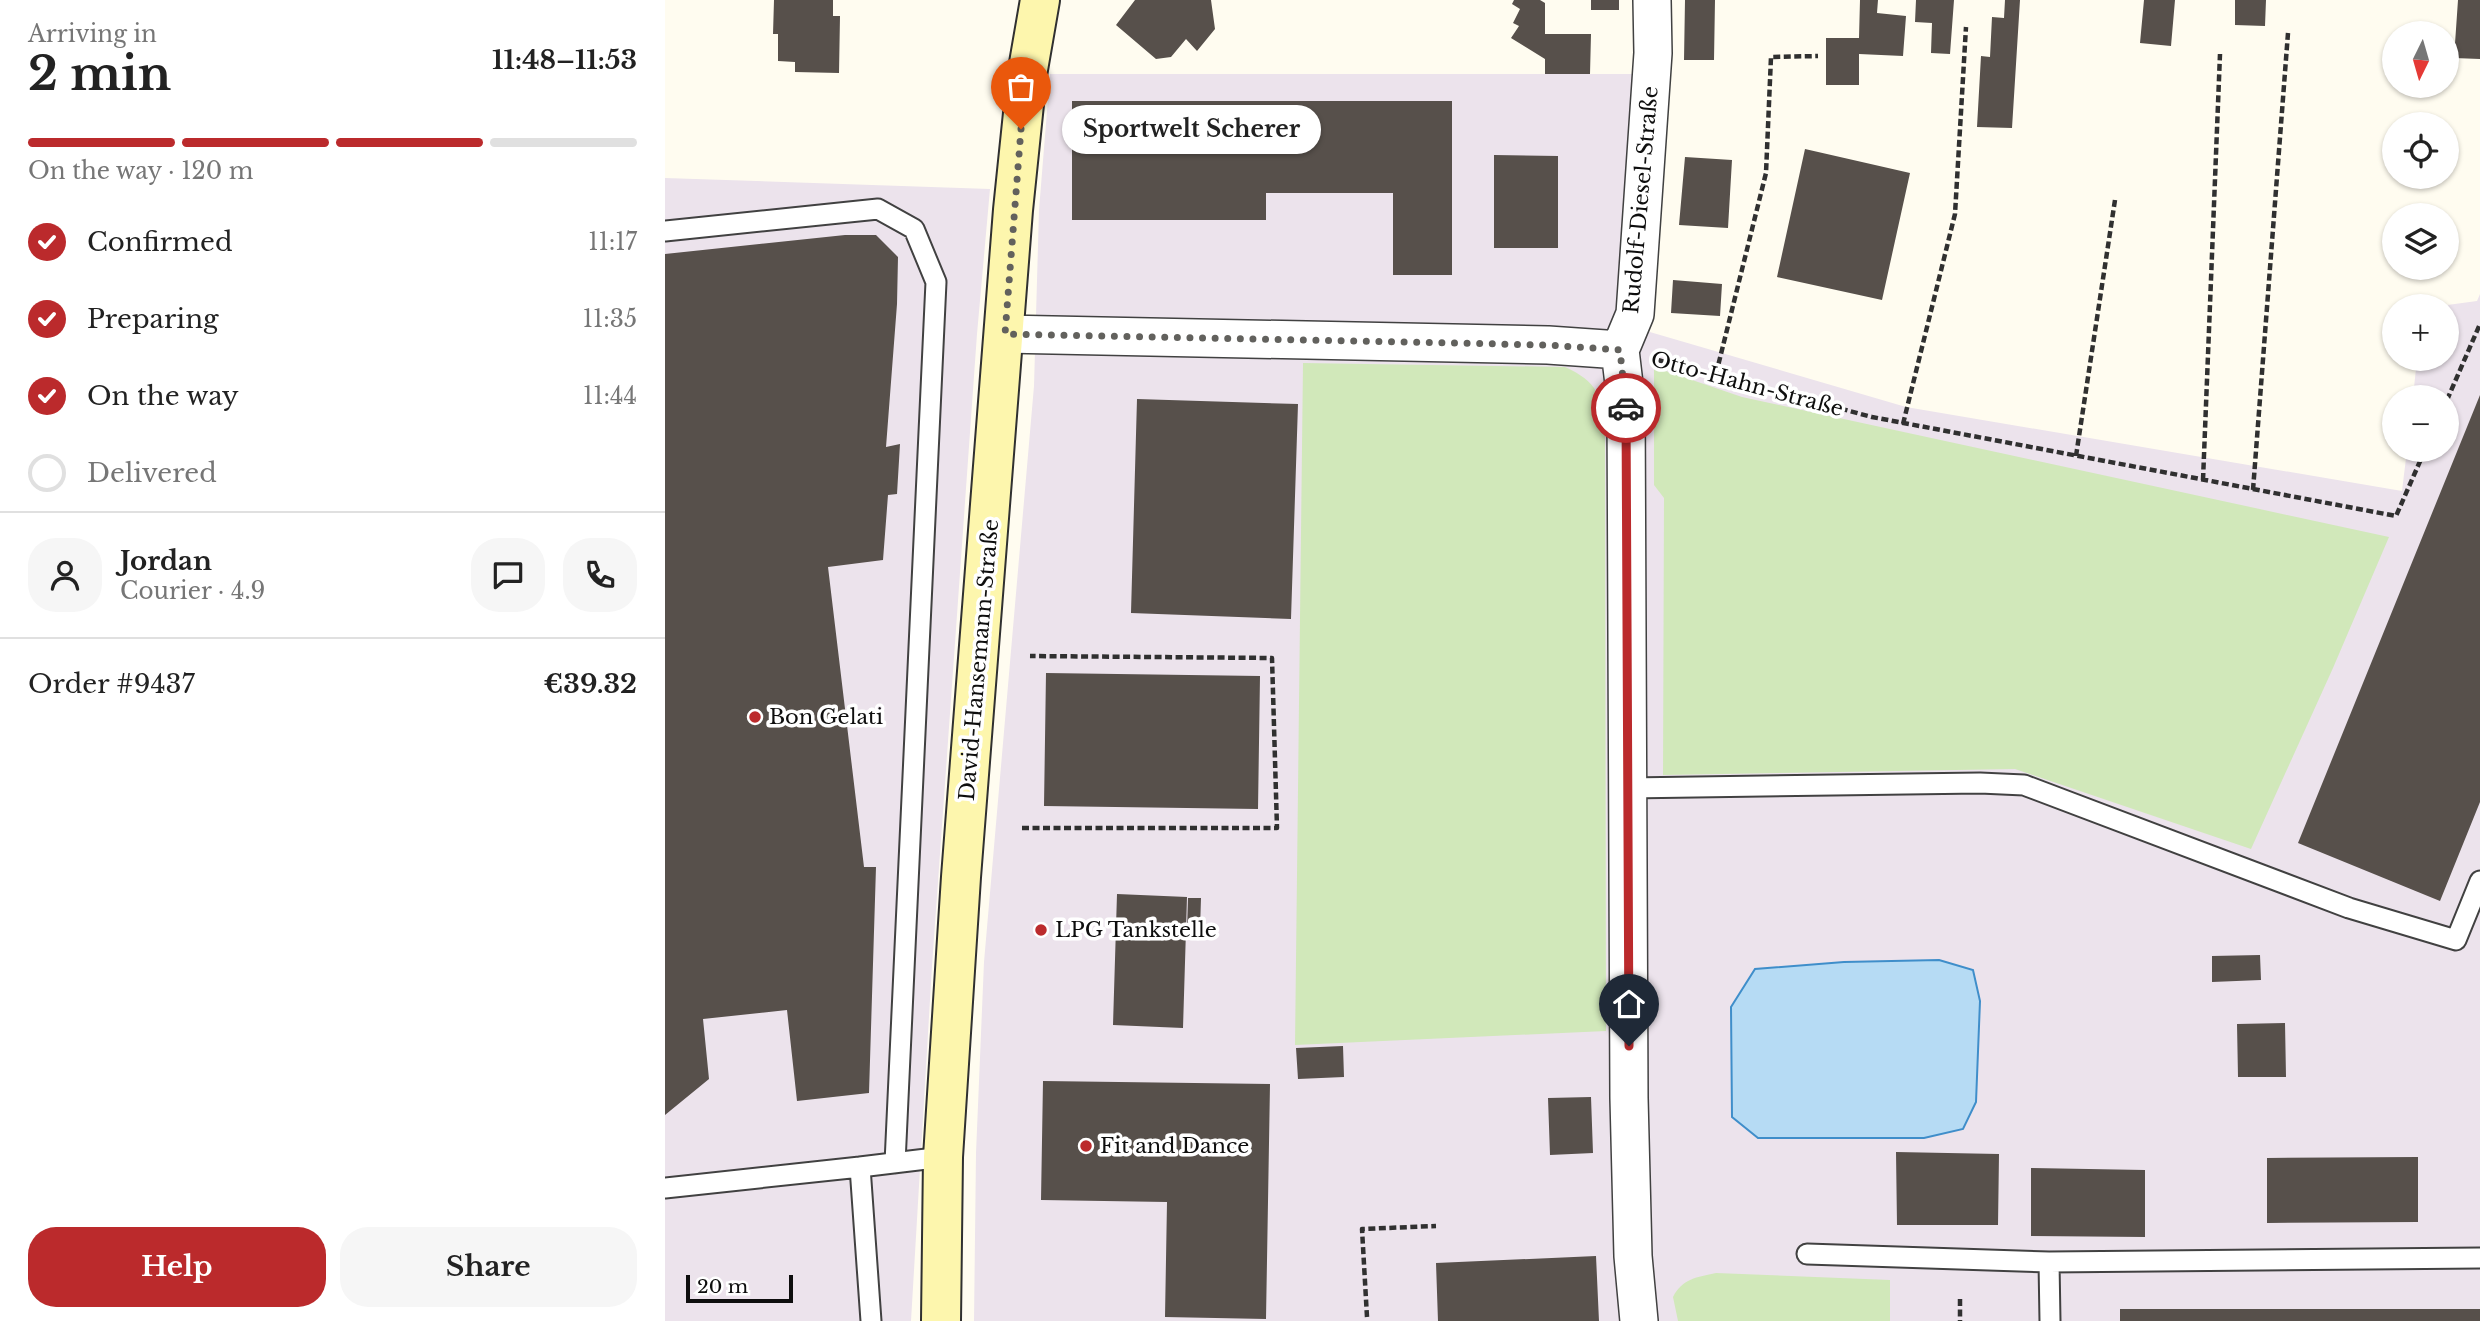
<!DOCTYPE html>
<html lang="en">
<head>
<meta charset="utf-8">
<style>
  :root { --surface:#fff; --page:#f6f6f6; --text:#222; --muted:#767676; --line:#e0e0e0; --accent:#bb2a2c }
  body { margin:0; font-family:"Libre Baskerville",serif; background:var(--page); color:var(--text); height:100vh; display:flex; flex-direction:column; font-size:26px; white-space:nowrap }
  * { box-sizing:border-box; margin:0 }
  p { font-size:23px; color:var(--muted) }
  .icon { flex:none; width:38px; height:38px; fill:none; stroke:currentColor; stroke-width:2; stroke-linecap:round; stroke-linejoin:round }
  .map { position:relative; flex:1; overflow:hidden }
  .drawer { display:flex; flex-direction:column; background:var(--surface); width:665px }
  .drawer>* { flex:none }
  .needle { width:46px; rotate:185deg }
  .buttons { position:absolute; left:1717px; top:21px; display:grid; gap:14px }
  .buttons a { display:grid; place-items:center; width:77px; height:77px; border-radius:50%; background:var(--surface); box-shadow:0 2px 5px #0004; font-size:35px }
  .scale { position:absolute; left:21px; bottom:18px; width:107px; box-sizing:border-box; padding-left:7px; border:4px solid #0e0e0e; border-top:0; font-size:19px; line-height:24px; white-space:nowrap; color:#0e0e0e; -webkit-text-stroke:5px #fff; paint-order:stroke }
  .pin { position:absolute; display:grid; place-items:center; width:60px; height:60px; color:#fff; margin:-72px -30px; border-radius:50% 50% 50% 0; rotate:-45deg; box-shadow:0 0 7px #0007 }
  .pin .icon { rotate:45deg }
  .courier { position:absolute; display:grid; place-items:center; width:70px; height:70px; margin:-35px; border:5px solid #bb2a2c; border-radius:50%; background:#fff; color:#222; box-shadow:0 2px 9px #0007 }
  .bubble { position:absolute; height:49px; border-radius:24px; background:var(--surface); box-shadow:0 2px 5px #0004; font-size:23px; font-weight:700; line-height:49px; text-align:center }
  .overview em { font-style:normal; font-weight:700 }
  .overview div { display:flex; flex-direction:column-reverse }
  .overview { display:flex; align-items:center; justify-content:space-between; height:119px; padding:0 28px }
  h1 { font-size:46px; font-weight:700; line-height:52px }
  .bar { display:grid; grid-template-columns:repeat(4,1fr); gap:10px 7px; align-content:center; height:84px; padding:0 28px }
  .bar i { height:9px; border-radius:5px; background:var(--line) }
  .bar .selected { background:var(--accent) }
  .bar p { grid-column:span 4 }
  .line { display:flex; align-items:center; gap:18px; padding:0 28px; border-top:2px solid var(--line) }
  .line div { flex:1 }
  .round { display:grid; place-items:center; flex:none; width:74px; height:74px; border-radius:28px; background:var(--page) }
  ol { padding:0 28px; list-style:none }
  li { display:flex; align-items:center; gap:21px; height:77px }
  li p { margin-inline-start:auto }
  li .icon { padding:7px; border-radius:50%; background:var(--accent); color:#fff; stroke-width:4 }
  li:last-child { color:var(--muted) }
  li i { width:38px; height:38px; border:4px solid var(--line); border-radius:50% }
  .cta { display:flex; gap:14px; margin-top:auto; padding:14px 28px }
  .cta a { flex:1; height:80px; border-radius:28px; background:var(--accent); color:#fff; font-size:28px; font-weight:700; line-height:80px; text-align:center }
  .cta a+a { background:var(--page); color:var(--text) }
  main { display:flex; flex:1; min-height:0 }
  .map>svg:first-child { display:block }
  .industrial { fill:#ece3ec }
  .green { fill:#d1e8ba }
  .water { fill:#b6dbf4; stroke:#3f8eca; stroke-width:2 }
  .building { fill:#57504b }
  .lines { fill:none; stroke-linecap:round; stroke-linejoin:round }
  .lane-casing { stroke:#414141; stroke-width:23 }
  .street-casing { stroke:#414141; stroke-width:40 }
  .secondary-casing { stroke:#303030; stroke-width:42 }
  .path { stroke:#303030; stroke-width:4.5; stroke-dasharray:7 3.5; stroke-linecap:butt }
  .lane { stroke:#fff; stroke-width:19 }
  .street { stroke:#fff; stroke-width:37 }
  .secondary { stroke:#fdf6ad; stroke-width:38 }
  .done { stroke:#62615d; stroke-width:7; stroke-dasharray:0 12.6 }
  .route { stroke:#bb2a2c; stroke-width:9 }
  .poi-dot { fill:#bb2a2c; stroke:#fff; stroke-width:2.5 }
  .labels { text-anchor:middle; dominant-baseline:central; stroke-width:7; stroke-linejoin:round; paint-order:stroke }
  .street-label { font-size:21px; fill:#0e0e0e; stroke:#fff }
  .poi-label { font-size:21px; fill:#0e0e0e; stroke:#fff; text-anchor:start }
</style>
</head>
<body>
<main>
<section class="drawer">
<div class="overview"><div><h1>2 min</h1><p>Arriving in</p></div><em>11:48–11:53</em></div>
<div class="bar"><i class="selected"></i><i class="selected"></i><i class="selected"></i><i></i><p>On the way · 120 m</p></div>
<ol>
<li><svg class="icon" aria-label="check" viewBox="0 0 24 24"><path d="M5 12l5 5 9-10"/></svg>Confirmed<p>11:17</p></li>
<li><svg class="icon" aria-label="check" viewBox="0 0 24 24"><path d="M5 12l5 5 9-10"/></svg>Preparing<p>11:35</p></li>
<li><svg class="icon" aria-label="check" viewBox="0 0 24 24"><path d="M5 12l5 5 9-10"/></svg>On the way<p>11:44</p></li>
<li><i></i>Delivered</li>
</ol>
<div class="line" style="height:126px"><a class="round"><svg class="icon" aria-label="person" viewBox="0 0 24 24"><circle cx="12" cy="8" r="4"/><path d="M4 21q1-7 8-7t8 7"/></svg></a><div><b>Jordan</b><p>Courier · 4.9</p></div><a class="round"><svg class="icon" aria-label="chat" viewBox="0 0 24 24"><path d="M4 5h16v11H9l-5 4z"/></svg></a><a class="round"><svg class="icon" aria-label="phone" viewBox="0 0 24 24"><path d="M5 4h4l2 5-3 2q2 4 5 5l2-3 5 2v4C11 20 4 13 5 4z"/></svg></a></div>
<div class="line" style="height:91px"><div>Order #9437</div><b>€39.32</b></div>
<div class="cta"><a>Help</a><a>Share</a></div>
</section>
<div class="map">
<svg width="1815" height="1321" viewBox="0 0 1815 1321">
  <rect width="100%" height="100%" fill="#fffcf0"/>
  <path class="industrial" d="M385,74H973L954,323L1241,407L1737,491L1742,450H1782V397H1748L1752,359H1782V306H1775L1812,301L1815,294V1321H309L311,1153L319,962L369,386L374,210Z
    M0,178L325,189L312,334L267,966L246,1321H0Z"/>
  <path class="green" d="M638,363L900,367C933,382 936,395 940,429L941,1031L630,1045Z
    M989,367L1077,397L1724,537L1668,668L1586,849L1350,769L998,775L999,498L989,485Z
    M1051,1273L1225,1280V1321H1013L1008,1297C1017,1279 1032,1277 1051,1273Z"/>
  <path class="water" d="M1274,960L1308,970L1315,1001L1311,1102L1298,1129L1259,1138H1093L1067,1117L1066,1007L1090,969L1179,962Z"/>
  <path class="building" d="M109,0H168V16H175L174,73L130,72V62L113,61V34H108Z
    M470,0H546L550,29L532,51L521,39L506,57L491,59L451,25Z
    M849,0H875L880,3V34H926L925,74H880V59L846,38L854,26L848,23L855,9L847,4Z
    M926,0H954V10H926Z
    M1020,0H1050L1049,60H1019Z
    M1195,0H1213L1212,13L1241,16L1238,56L1194,54V85H1161V38H1194Z
    M1251,0H1289L1285,54L1266,53L1267,23L1250,22Z
    M1340,0H1355L1347,128L1312,127L1316,56L1325,57L1327,17L1339,18Z
    M1479,0H1510L1506,46L1475,43Z
    M1570,0H1601L1600,26L1570,25Z
    M1793,0H1815V59L1789,58Z
    M407,101H787V275H728V193H601V220H407Z
    M1140,149L1245,173L1217,300L1112,277Z
    M829,155L893,156V248H829Z
    M1020,157L1067,160L1063,228L1014,225Z
    M180,235H211L233,257L232,304L221,447L235,444L232,494L223,495L218,560L163,567L199,867H211L204,1093L132,1101L122,1010L38,1019L44,1079L0,1115V254Z
    M1008,280L1057,284L1055,316L1006,313Z
    M1815,395V802L1775,901L1633,843Z
    M472,399L633,404L626,619L466,613Z
    M381,673L595,676L593,809L379,806Z
    M452,894L522,897L518,1028L448,1025Z
    M523,898H536L535,930H522Z
    M1595,955L1596,980L1547,982V956Z
    M1620,1023L1621,1077H1573L1572,1024Z
    M678,1046L679,1077L633,1079L631,1048Z
    M378,1081L605,1084L601,1319L500,1317L502,1202L376,1200Z
    M926,1097L928,1153L885,1155L883,1098Z
    M1231,1152L1334,1154L1333,1225H1232Z
    M1753,1157V1222L1602,1223V1158Z
    M1366,1168L1480,1170V1237L1366,1236Z
    M931,1256L934,1321H773L771,1263Z
    M1455,1309H1815V1321H1455Z"/>
  <g class="lines">
    <defs>
      <path id="lane" d="M0,231L213,209L249,229L271,282L230,1163
        M963,788L1315,783L1359,785L1684,908L1791,940L1815,881
        M195,1167L278,1157
        M0,1188L195,1167L206,1321
        M1142,1254L1384,1262L1815,1258
        M1384,1262L1385,1321"/>
      <path id="street" d="M340,334L883,345L955,350
        M974,1321L968,1256L964,1098L961,401L955,350L970,314L988,53L987,0"/>
      <path id="secondary" d="M276,1321L278,1157L296,877L348,210L362,75L375,0"/>
    </defs>
    <use href="#lane" class="lane-casing"/>
    <use href="#street" class="street-casing"/>
    <use href="#secondary" class="secondary-casing"/>
    <path class="path" d="M993,360L1207,417L1731,516L1760,450
      M1051,374L1101,173L1106,57L1153,56
      M1782,400L1815,324
      M1238,424L1290,214L1301,27
      M1411,456L1450,200
      M1538,480L1555,54
      M1588,490L1623,33
      M357,828H612L607,658L365,656
      M1295,1299V1321
      M702,1317L697,1229L771,1226"/>
    <use href="#lane" class="lane"/>
    <use href="#street" class="street"/>
    <use href="#secondary" class="secondary"/>
  </g>
  <g class="lines">
    <path class="done" d="M356,129L340,334L883,345L955,350L961,408"/>
    <path class="route" d="M961,408L964,1046"/>
  </g>
  <g class="poi-dot">
    <circle cx="90" cy="717" r="7"/>
    <circle cx="376" cy="930" r="7"/>
    <circle cx="421" cy="1146" r="7"/>
  </g>
  <g class="labels">
    <g class="street-label">
      <text transform="translate(976 200) rotate(-85)">Rudolf-Diesel-Straße</text>
      <text transform="translate(1082 384) rotate(15)">Otto-Hahn-Straße</text>
      <text transform="translate(314 660) rotate(-85)">David-Hansemann-Straße</text>
    </g>
    <g class="poi-label">
      <text x="104" y="717">Bon Gelati</text>
      <text x="390" y="930">LPG Tankstelle</text>
      <text x="435" y="1146">Fit and Dance</text>
    </g>
  </g>
</svg>
<div class="buttons">
<a><svg class="needle" viewBox="-14 -14 28 28"><path d="M0-13l5 13h-10z" fill="#e53935"/><path d="M0 13l5-13h-10z" fill="#767676"/></svg></a>
<a><svg class="icon" aria-label="locate" viewBox="0 0 24 24"><circle cx="12" cy="12" r="6"/><path d="M12 2v4M12 18v4M2 12h4M18 12h4"/></svg></a>
<a><svg class="icon" aria-label="layers" viewBox="0 0 24 24"><path d="M12 4l9 5-9 5-9-5zM3 14l9 5 9-5"/></svg></a>
<a>+</a>
<a>−</a>
</div>
<div class="scale">20 m</div>
<div class="pin" style="left:356px;top:129px;background:#ea580c"><svg class="icon" aria-label="bag" viewBox="0 0 24 24"><path d="M5 8h14l-1 12H6zM9 8a3 3 0 0 1 6 0"/></svg></div>
<div class="pin" style="left:964px;top:1046px;background:#1f2937"><svg class="icon" aria-label="home" viewBox="0 0 24 24"><path d="M3 11l9-7 9 7M6 9v11h12V9"/></svg></div>
<div class="courier" style="left:961px;top:408px"><svg class="icon" aria-label="car" viewBox="0 0 24 24"><path d="M5 17H2v-5l4-1 3-4h7l3 4 3 1v5h-3M9 17h6M6 11h13"/><circle cx="7" cy="17" r="2"/><circle cx="17" cy="17" r="2"/></svg></div>
<div class="bubble" style="left:397px;top:105px;width:259px">Sportwelt Scherer</div>
</div>
</main>
</body>
</html>
